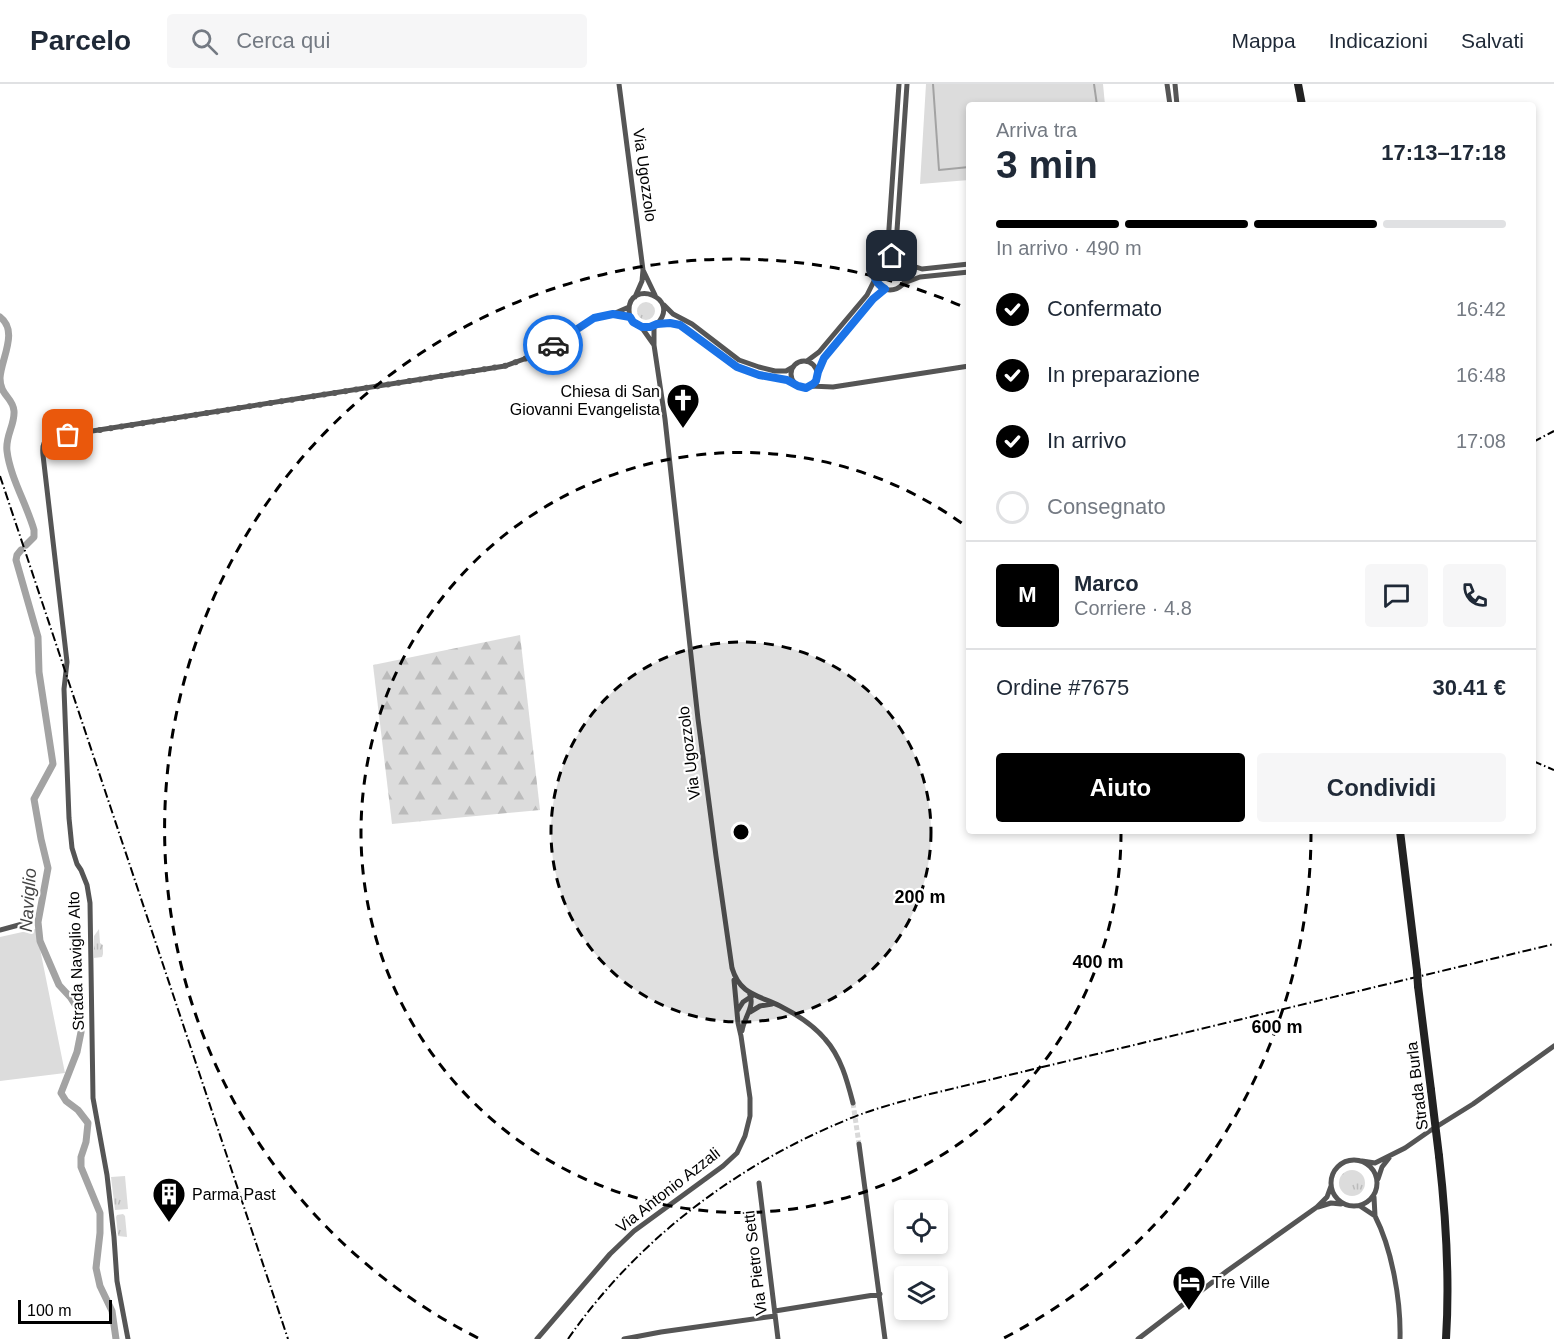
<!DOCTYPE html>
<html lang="it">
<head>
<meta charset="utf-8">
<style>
  :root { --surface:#fff; --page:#f6f6f7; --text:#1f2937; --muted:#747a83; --line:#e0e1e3; --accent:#000 }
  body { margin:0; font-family:Helvetica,sans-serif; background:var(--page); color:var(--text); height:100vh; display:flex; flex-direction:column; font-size:22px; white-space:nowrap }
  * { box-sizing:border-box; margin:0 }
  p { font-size:20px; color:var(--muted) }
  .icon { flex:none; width:33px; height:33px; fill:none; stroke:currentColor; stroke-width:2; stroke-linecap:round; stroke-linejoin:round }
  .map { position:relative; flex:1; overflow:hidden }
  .sheet { position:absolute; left:966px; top:18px; width:570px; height:732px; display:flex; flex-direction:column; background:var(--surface); border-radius:6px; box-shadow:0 3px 9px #0003 }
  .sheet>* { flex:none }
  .buttons { position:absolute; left:894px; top:1116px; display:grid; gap:12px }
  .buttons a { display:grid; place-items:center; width:54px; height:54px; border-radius:6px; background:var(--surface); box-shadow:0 3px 9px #0003; font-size:30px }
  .scale { position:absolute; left:18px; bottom:15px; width:94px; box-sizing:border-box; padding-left:6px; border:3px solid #000; border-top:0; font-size:16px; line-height:21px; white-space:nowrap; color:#000; -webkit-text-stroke:4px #fff; paint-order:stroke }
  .pin { position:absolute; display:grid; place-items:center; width:51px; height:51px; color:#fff; margin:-26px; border-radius:12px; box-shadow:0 3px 9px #0006 }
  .courier { position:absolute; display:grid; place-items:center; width:60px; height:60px; margin:-30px; border:4px solid #1a73e8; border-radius:50%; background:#fff; color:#222; box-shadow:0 2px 8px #0007 }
  .headline em { font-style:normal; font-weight:700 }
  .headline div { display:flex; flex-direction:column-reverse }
  .headline { display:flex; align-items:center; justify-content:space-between; height:102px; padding:0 30px }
  h1 { font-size:39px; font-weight:700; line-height:45px }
  .bar { display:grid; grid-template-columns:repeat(4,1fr); gap:9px 6px; align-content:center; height:72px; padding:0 30px }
  .bar i { height:8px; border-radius:4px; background:var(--line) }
  .bar .current { background:var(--accent) }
  .bar p { grid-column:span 4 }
  .line { display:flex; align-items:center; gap:15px; padding:0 30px; border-top:2px solid var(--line) }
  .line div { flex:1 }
  .round { display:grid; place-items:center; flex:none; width:63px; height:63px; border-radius:6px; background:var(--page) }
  ol { padding:0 30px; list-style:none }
  li { display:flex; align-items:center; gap:18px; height:66px }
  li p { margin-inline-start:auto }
  li .icon { padding:6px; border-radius:50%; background:var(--accent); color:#fff; stroke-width:4 }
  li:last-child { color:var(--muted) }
  li i { width:33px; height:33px; border:3px solid var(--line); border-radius:50% }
  .primary-button { display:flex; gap:12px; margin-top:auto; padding:12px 30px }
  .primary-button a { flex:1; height:69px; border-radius:6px; background:var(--accent); color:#fff; font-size:24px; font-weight:700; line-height:69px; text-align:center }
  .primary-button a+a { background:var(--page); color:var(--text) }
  header { display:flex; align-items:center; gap:36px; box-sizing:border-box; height:84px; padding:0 30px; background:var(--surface); border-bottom:2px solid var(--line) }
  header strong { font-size:28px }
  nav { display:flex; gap:33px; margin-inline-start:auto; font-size:21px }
  .search { width:420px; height:54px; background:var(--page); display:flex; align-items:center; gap:15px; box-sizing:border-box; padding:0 21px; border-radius:6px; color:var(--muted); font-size:22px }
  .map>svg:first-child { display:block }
  .grass { fill:url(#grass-tufts) }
  .forest { fill:url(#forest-firs) }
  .park { fill:#dcdcdc }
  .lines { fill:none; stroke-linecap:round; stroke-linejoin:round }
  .stream { stroke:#a3a3a3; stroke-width:2 }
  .canal { stroke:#a3a3a3; stroke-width:7 }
  .street-tunnel { stroke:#d9d9d9; stroke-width:5; stroke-dasharray:5 2.5; stroke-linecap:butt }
  .street { stroke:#555; stroke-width:5 }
  .secondary { stroke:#222; stroke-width:8 }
  .rail { stroke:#000; stroke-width:2; stroke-dasharray:9 3 1.5 3; stroke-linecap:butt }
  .secondary-bridge { stroke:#222; stroke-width:8 }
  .done { stroke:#595959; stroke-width:6; stroke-dasharray:0 10.8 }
  .route { stroke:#1a73e8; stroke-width:8 }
  .ring { fill:none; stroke:#000; stroke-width:3; stroke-dasharray:10 8 }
  .labels { text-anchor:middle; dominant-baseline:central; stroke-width:4.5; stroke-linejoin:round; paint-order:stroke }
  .street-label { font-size:16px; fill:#000; stroke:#fff }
  .poi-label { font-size:16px; fill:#000; stroke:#fff; text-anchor:start }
  .water-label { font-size:18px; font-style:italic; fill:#444; stroke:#fff }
  .centre { fill:#000; stroke:#fff; stroke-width:3 }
  .ring-label { font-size:18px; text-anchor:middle; font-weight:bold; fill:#000; stroke:#fff; stroke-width:4.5; stroke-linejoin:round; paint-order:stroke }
</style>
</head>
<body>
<header>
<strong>Parcelo</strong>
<div class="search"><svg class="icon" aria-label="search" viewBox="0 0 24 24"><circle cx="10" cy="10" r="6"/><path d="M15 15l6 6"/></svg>Cerca qui</div>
<nav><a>Mappa</a><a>Indicazioni</a><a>Salvati</a></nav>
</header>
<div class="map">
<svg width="1554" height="1255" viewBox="0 0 1554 1255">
  <defs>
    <pattern id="grass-tufts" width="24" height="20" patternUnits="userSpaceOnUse" patternTransform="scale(1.5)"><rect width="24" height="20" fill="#dcdcdc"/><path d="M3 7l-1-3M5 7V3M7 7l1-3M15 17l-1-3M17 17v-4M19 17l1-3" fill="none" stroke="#bbb"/></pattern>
    <pattern id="forest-firs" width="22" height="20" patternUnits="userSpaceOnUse" patternTransform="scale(1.5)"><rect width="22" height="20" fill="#dcdcdc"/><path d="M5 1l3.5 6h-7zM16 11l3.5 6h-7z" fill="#bbb"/></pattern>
  </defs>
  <rect width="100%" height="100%" fill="#fff"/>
  <path class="grass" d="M881 188a10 10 0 1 1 20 0a10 10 0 1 1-20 0Z
    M637 227a9 9 0 1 1 18 0a9 9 0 1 1-18 0Z
    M99,845L100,859L103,861V870L102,873L94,874V852Z
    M1339 1099a13 13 0 1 1 26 0a13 13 0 1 1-26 0Z
    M125,1092L128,1125L115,1126L111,1093Z
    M123,1130L125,1132L127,1153L118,1152L116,1133L117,1131Z"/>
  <path class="forest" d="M520,551L540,726L392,740L373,581Z"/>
  <path class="park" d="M926,0H1103L1105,21H969V96L920,100Z
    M36,845L65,989L0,997V853Z"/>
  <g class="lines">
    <path class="stream" d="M933,0L939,86L969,83
      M1094,0L1097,21"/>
    <path class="canal" d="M0,233C19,247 1,275 0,294C0,312 13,313 14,327C15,341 5,352 7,367C10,393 27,421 34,446V453L26,461
      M21,466L17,471L16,476L38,553L39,588L53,680L34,715L41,755L48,784L38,838L40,857L59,901L71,914L80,928L81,948L77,968L61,1009L66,1017L78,1026L88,1039L86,1058L81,1073V1083L100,1129V1149L96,1184L100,1202L112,1227L116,1255"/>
    <path class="street-tunnel" d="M853,1019L859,1060"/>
    <path class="street" d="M619,0L643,186
      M1167,0L1170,21
      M1175,0L1177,21
      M873 189a17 17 0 1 1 34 0a17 17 0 1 1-34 0Z
      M884,173L888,159L899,0
      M900,175L896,161L907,0
      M904,179L922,185L969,180
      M904,199L920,193L969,188
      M635,213L642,197L643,186L655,211
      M664,221L673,230L692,240L739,276L759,283L775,287H786L793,283
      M629,223L613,230L630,233
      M657,240C682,213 629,195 629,226C629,231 631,236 634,239C644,249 657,239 669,239C675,239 681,242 686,245L734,282L759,291L787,296L794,299
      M642,244L654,261V242
      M654,261L665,335L698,635L716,772L732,884C740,911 758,911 780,922C796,930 814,942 825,955C841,973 847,996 853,1019
      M791 290a13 13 0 1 1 26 0a13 13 0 1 1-26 0Z
      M807,277L819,268L867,211L875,195
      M818,287L824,274L873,215L885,205
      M810,302L833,303L969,282
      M0,846L26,839
      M738,926L743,918L752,912
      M750,928L760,922L772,920
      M742,947C744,933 756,922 749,908
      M859,1060L885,1255
      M1331 1099a23 23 0 1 1 46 0a23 23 0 1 1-46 0Z
      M1362,1077L1375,1079L1405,1064L1428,1048L1473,1020L1554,962
      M1378,1095L1382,1083L1389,1074
      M759,1099L778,1255
      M1360,1122L1375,1132L1374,1113
      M1318,1123L1331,1119L1341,1120
      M1375,1132C1392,1165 1401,1217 1400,1255
      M775,1227L880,1210
      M128,1255L117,1197L114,1153L107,1091L93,1014L90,819L87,801L81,786L77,780L72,764L69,734L64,605L67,578L43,371C42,361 43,355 54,353L505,282L538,270L594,234L613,230
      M537,1255L610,1170L634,1147L723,1082L737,1069L745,1052L750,1032V1014L741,952L738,939L734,896
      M624,1255L661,1248L775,1232
      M1138,1255L1227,1187L1317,1123L1327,1113L1331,1102"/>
    <path class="secondary" d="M1298,0L1302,21
      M1400,747L1417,887
      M1418,902L1431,1006
      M1439,1072C1446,1133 1450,1193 1446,1255"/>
    <path class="rail" d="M1533,358L1554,347
      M0,392L288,1255
      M1533,677L1554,686
      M568,1255C636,1157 735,1082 844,1037C869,1026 896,1019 922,1012L1554,860"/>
    <path class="secondary-bridge" d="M1417,887L1418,902
      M1431,1006L1439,1072"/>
  </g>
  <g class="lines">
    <path class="done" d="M68,351L505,282L538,270L553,261"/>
    <path class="route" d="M553,261L594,234L613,230L630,233L633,238L642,243H650L657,240L670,239L680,241L737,283L759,291L787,296L798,302L806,304L813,300L816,297L818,288L824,274L873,215L885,205C867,194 871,173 892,172"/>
  </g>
  <circle cx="741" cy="748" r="190" fill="#000" fill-opacity=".12"/>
  <g class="ring">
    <circle cx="741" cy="748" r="190"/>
    <path d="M1121 748A380 380 0 1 1 967 443"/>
    <path d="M478 1254A570 570 0 0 1 968 225M1311 748A570 570 0 0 1 1004 1254"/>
  </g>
  <defs>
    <symbol id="church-pin" viewBox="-11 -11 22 30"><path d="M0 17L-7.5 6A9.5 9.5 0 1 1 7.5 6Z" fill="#000" stroke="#fff"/><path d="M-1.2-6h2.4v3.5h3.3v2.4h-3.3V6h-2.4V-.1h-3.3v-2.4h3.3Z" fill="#fff"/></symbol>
    <symbol id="building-pin" viewBox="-11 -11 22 30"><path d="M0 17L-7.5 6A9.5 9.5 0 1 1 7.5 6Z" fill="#000" stroke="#fff"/><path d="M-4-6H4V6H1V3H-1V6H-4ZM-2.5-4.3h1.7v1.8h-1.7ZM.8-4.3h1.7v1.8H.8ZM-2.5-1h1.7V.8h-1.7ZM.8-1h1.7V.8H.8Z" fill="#fff"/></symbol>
    <symbol id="hotel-pin" viewBox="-11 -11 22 30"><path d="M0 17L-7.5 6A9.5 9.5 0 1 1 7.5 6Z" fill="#000" stroke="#fff"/><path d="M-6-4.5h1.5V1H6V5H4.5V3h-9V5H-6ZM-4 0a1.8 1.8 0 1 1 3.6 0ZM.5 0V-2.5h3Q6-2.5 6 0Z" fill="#fff"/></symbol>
  </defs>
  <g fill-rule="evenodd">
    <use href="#church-pin" x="664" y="297" width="38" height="52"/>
    <use href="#building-pin" x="150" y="1091" width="38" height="52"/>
    <use href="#hotel-pin" x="1170" y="1179" width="38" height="52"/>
  </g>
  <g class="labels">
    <g class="street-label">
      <text transform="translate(645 91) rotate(82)">Via Ugozzolo</text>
      <text transform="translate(689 669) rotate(-97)">Via Ugozzolo</text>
      <text transform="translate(76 877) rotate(-92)">Strada Naviglio Alto</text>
      <text transform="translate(1417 1002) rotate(-97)">Strada Burla</text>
      <text transform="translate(668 1106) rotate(-38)">Via Antonio Azzali</text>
      <text transform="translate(755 1179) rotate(-97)">Via Pietro Setti</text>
    </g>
    <g class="poi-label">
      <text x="660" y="307" text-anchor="end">Chiesa di San<tspan x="660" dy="18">Giovanni Evangelista</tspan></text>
      <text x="192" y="1110">Parma Past</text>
      <text x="1212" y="1198">Tre Ville</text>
    </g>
    <g class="water-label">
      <text transform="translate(28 816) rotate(-86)">Naviglio</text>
    </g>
  </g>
  <circle cx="741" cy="748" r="9" class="centre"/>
  <g class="ring-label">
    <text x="920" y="819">200 m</text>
    <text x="1098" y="884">400 m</text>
    <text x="1277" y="949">600 m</text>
  </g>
</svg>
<div class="buttons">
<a><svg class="icon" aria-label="locate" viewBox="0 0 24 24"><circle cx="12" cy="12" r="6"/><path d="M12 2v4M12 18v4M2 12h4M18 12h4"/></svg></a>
<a><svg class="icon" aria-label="layers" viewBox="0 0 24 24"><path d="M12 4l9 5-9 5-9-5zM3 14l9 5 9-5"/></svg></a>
</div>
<div class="scale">100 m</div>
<div class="pin" style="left:68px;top:351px;background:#ea580c"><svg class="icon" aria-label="bag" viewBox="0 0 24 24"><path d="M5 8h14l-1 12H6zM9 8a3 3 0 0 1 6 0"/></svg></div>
<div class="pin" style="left:892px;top:172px;background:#1f2937"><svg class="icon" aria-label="home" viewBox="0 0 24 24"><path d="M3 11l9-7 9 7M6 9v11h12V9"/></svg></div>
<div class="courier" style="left:553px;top:261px"><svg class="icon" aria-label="car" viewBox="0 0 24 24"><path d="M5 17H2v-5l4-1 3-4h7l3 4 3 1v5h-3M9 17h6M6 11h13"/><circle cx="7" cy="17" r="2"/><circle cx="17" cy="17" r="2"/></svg></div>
<section class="sheet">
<div class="headline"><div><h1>3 min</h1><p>Arriva tra</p></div><em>17:13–17:18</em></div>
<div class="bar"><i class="current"></i><i class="current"></i><i class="current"></i><i></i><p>In arrivo · 490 m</p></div>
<ol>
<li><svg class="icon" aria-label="check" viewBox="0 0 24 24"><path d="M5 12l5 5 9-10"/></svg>Confermato<p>16:42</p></li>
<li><svg class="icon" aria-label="check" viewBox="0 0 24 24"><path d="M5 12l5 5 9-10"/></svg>In preparazione<p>16:48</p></li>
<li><svg class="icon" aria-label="check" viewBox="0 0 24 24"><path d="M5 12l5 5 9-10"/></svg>In arrivo<p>17:08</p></li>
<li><i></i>Consegnato</li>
</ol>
<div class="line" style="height:108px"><b class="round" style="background:var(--accent);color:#fff">M</b><div><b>Marco</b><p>Corriere · 4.8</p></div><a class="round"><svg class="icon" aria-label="chat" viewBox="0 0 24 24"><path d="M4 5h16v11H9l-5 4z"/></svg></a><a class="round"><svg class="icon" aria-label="phone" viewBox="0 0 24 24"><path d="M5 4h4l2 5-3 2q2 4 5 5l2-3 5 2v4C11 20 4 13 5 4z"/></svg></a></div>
<div class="line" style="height:78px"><div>Ordine #7675</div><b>30.41 €</b></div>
<div class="primary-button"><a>Aiuto</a><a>Condividi</a></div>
</section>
</div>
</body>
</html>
